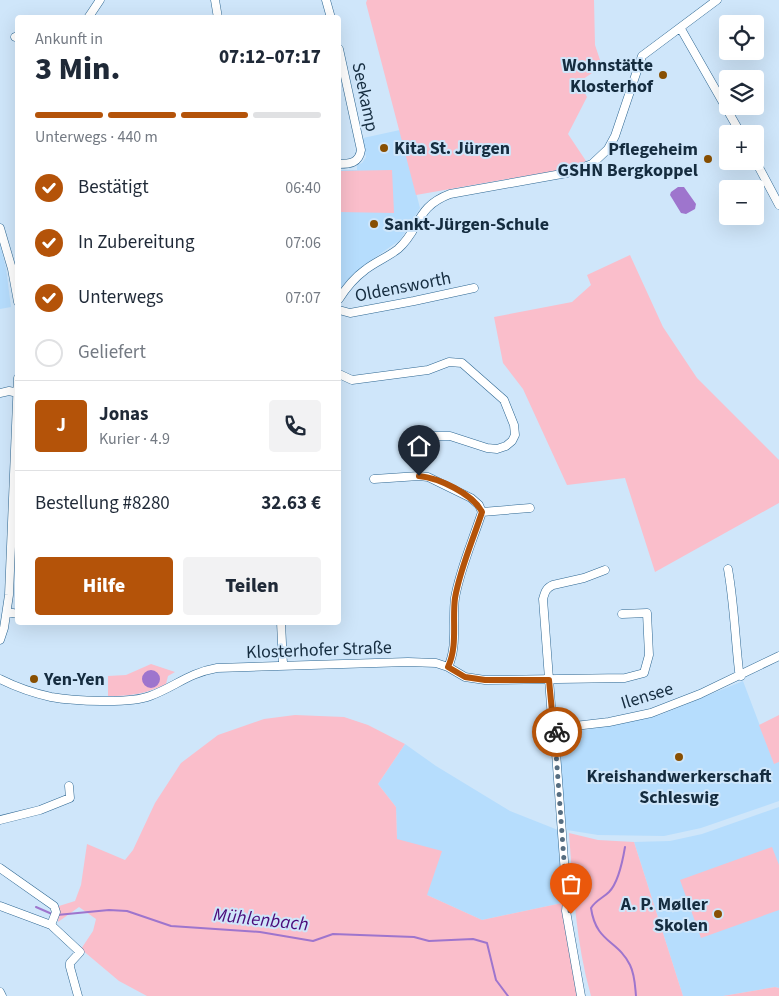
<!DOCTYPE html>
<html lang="de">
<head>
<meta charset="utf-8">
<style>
  :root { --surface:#fff; --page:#f2f2f3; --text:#1f2937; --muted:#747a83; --line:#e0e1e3; --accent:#b45309 }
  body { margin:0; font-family:"Source Sans 3",sans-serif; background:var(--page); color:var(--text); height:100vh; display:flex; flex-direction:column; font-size:19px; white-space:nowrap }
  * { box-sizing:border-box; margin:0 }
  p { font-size:16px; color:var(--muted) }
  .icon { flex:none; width:28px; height:28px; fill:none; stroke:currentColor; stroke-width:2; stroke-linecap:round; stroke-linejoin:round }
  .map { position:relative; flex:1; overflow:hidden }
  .panel { position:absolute; left:15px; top:15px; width:326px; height:610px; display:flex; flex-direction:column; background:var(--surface); border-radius:5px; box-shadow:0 5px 20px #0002 }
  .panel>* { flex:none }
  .buttons { position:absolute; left:719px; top:15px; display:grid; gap:10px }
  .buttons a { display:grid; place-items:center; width:45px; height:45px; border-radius:5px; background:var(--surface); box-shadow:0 5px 20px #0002; font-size:25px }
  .pin { position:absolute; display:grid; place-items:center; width:42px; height:42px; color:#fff; margin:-51px -21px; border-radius:50% 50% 50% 0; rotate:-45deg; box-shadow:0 0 5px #0007 }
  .pin .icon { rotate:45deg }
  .courier { position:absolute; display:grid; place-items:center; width:50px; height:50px; margin:-25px; border:4px solid #b45309; border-radius:50%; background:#fff; color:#222; box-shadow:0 1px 6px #0007 }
  .headline em { font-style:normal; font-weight:800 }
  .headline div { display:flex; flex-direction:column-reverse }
  .headline { display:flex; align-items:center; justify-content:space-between; height:85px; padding:0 20px }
  h1 { font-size:32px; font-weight:800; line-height:38px }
  .bar { display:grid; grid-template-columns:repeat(4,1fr); gap:8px 5px; align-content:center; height:60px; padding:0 20px }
  .bar i { height:6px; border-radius:4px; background:var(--line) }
  .bar .active { background:var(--accent) }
  .bar p { grid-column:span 4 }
  .line { display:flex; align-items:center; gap:12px; padding:0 20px; border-top:1px solid var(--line) }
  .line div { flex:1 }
  .round { display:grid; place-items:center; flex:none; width:52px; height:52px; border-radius:5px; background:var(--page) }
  ol { padding:0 20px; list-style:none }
  li { display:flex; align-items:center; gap:15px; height:55px }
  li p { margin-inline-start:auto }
  li .icon { padding:5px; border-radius:50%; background:var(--accent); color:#fff; stroke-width:4 }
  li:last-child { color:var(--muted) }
  li i { width:28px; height:28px; border:2px solid var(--line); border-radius:50% }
  .button { display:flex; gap:10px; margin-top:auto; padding:10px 20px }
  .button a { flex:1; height:58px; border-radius:5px; background:var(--accent); color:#fff; font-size:20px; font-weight:800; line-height:58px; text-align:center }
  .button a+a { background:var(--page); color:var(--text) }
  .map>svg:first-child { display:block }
  .built { fill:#b6ddfd }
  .green { fill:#fabecb }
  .water { fill:#9e75cd }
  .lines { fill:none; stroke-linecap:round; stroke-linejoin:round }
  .stream { stroke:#9e75cd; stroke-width:2 }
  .minor-casing { stroke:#2e6792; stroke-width:9 }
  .minor { stroke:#fff; stroke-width:8 }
  .done { stroke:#566d80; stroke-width:5; stroke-dasharray:0 9 }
  .route { stroke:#b45309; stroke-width:6 }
  .poi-dot { fill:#884f02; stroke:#cfe6fa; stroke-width:2 }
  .labels { text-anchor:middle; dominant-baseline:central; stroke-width:4; stroke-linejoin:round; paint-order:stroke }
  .poi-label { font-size:18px; font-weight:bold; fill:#152c3f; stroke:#cfe6fa; text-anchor:end }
  .street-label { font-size:18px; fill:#152c3f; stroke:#cfe6fa }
  .water-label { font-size:19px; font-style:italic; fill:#4c0d7a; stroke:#cfe6fa }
</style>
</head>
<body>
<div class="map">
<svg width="779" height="996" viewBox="0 0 779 996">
  <rect width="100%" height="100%" fill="#cfe6fa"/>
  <path class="built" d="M400,130L420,208L400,240L363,266L339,292V170H357V165L362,163L366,157L363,138Z
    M0,244L6,268L11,307L0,309Z
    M743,681L774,763L779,762V801L701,828L664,836L598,835L567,830L564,811L559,745L564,737L570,733L660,715Z
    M405,744L436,766L510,811L558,830L562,903L482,920L427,895L397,839L396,807L378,784Z
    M779,807V988L775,987L723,996H683L634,842L670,841L702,834Z"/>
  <path class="green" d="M367,0H594L595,45L602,66L579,82L587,97L568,134L586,161L565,169L416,195L366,3Z
    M392,170L394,213L339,212V171Z
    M630,255L663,327L697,378L779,460V503L655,572L625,478L567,485L523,389L503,363L494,317L572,302L591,285L587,275Z
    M151,664L175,672L168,676L166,684C145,694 132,696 108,696V676L126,675Z
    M295,715L344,717L368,725L405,744L378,784L396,807L397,839L442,851L427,895L482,920L562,903L577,996H147L119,981L81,949L93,931L96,919L79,907L58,922L59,906L75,901L81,885L87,844L125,860L133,850L155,803L181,763L218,735L264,719Z
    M779,715V762L774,764L759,725Z
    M569,833L598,840L634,842L683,996H591C576,943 573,888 569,833Z
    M772,847L779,865V910L701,938L680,880Z
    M775,987L779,988V996H723Z"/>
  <path class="water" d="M678,187H684L696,204L695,209L686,214L681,213L670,195L671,192Z
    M142 679a9 9 0 1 1 18 0a9 9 0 1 1-18 0Z"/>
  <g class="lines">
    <path class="stream" d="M625,847C623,859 618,883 609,892C603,898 596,900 591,908C596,943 618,940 630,965C635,975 635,986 636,996
      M36,907L52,914
      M57,915L109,910L127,911L171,926L260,932L313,941L333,934L414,937L429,941L473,939L487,943L496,980L508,996"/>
    <defs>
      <path id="minor" d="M215,0L218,18
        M326,0L331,18
        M88,18L100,0
        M681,29L741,134
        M15,37L18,36
        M339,49L361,150C359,163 350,164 339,164
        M755,160L779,205
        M0,228L12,269L18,302
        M339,299C346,288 354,278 365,270C375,262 388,257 398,249C421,229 415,207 450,194L567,173L592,164L608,149L615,136L642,56L717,0
        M339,310L350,313L414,301L474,288
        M339,374L352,380L428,370L449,362L462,363L504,400L514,425L515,435L512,441L506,446L497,449L487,448L450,436H435L415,441
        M0,393L9,391L18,393
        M374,479L419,476L428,477L471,498L479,505L482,512
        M728,569C734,603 735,636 739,671L741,676
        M7,612L18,614
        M281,622L283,665
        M0,640L4,628L9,595L18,378
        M448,667C458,646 452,621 455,598C460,569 473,540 482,512L530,508
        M0,679C16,687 33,693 51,697C73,701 130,704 150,696C175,687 188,673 217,668L408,662L436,663L448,667L465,677L485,680L625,678L644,673L649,655L647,613L622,614
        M559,730L555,734V739L567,901L566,911L581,996
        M559,730L566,727L609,722L651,713L700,694L779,656
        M559,730L554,725L552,719L543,599C545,592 546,588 553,585L584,578L605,570
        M0,820L40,810L70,798L69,786
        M0,868L54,906L56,912L51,925
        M0,906L51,925L80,952L70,963V967L78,996
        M0,992L2,996"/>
    </defs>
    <use href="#minor" class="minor-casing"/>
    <use href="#minor" class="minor"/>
  </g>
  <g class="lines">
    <path class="done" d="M557,732L555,739L567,901L571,914"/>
    <path class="route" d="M419,476C439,478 473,494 482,512C473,540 460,569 455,598C452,621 458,646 448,667L465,677L485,680H549L553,722L558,730L557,732"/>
  </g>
  <g class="poi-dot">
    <circle cx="663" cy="75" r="5"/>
    <circle cx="384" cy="148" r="5"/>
    <circle cx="708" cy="159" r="5"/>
    <circle cx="374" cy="224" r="5"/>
    <circle cx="34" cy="679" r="5"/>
    <circle cx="679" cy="757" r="5"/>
    <circle cx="718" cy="914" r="5"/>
  </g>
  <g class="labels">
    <g class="poi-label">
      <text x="653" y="65">Wohnstätte<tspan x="653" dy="21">Klosterhof</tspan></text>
      <text x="394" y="148" text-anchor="start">Kita St. Jürgen</text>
      <text x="698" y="149">Pflegeheim<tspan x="698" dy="21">GSHN Bergkoppel</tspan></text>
      <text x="384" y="224" text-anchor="start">Sankt-Jürgen-Schule</text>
      <text x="44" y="679" text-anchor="start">Yen-Yen</text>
      <text x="679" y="776" text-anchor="middle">Kreishandwerkerschaft<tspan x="679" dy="21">Schleswig</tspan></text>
      <text x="708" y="904">A. P. Møller<tspan x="708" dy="21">Skolen</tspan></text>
    </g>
    <g class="street-label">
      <text transform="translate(365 97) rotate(78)">Seekamp</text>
      <text transform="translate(403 287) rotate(-11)">Oldensworth</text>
      <text transform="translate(319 650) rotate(-2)">Klosterhofer Straße</text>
      <text transform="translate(647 696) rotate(-17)">Ilensee</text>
    </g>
    <g class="water-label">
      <text transform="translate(261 920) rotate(6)">Mühlenbach</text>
    </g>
  </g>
</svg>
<div class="buttons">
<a><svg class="icon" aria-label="locate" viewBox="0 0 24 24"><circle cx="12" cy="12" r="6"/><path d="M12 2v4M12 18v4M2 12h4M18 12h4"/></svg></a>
<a><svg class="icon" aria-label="layers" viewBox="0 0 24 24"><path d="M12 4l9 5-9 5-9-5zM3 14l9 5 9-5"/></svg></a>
<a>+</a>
<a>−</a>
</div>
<div class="pin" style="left:571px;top:914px;background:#ea580c"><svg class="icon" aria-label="bag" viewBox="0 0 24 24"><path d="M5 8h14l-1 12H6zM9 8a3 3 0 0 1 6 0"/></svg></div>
<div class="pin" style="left:419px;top:476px;background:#1f2937"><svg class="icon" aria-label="home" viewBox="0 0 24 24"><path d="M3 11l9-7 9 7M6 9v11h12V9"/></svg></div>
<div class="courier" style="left:557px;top:732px"><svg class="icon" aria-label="bike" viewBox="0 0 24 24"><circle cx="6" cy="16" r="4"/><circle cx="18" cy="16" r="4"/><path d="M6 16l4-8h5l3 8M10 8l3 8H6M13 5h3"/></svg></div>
<section class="panel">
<div class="headline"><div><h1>3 Min.</h1><p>Ankunft in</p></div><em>07:12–07:17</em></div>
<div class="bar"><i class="active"></i><i class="active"></i><i class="active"></i><i></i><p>Unterwegs · 440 m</p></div>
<ol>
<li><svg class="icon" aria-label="check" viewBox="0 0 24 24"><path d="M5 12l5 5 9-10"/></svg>Bestätigt<p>06:40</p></li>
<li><svg class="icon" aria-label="check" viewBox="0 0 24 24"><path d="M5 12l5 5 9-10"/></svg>In Zubereitung<p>07:06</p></li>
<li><svg class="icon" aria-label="check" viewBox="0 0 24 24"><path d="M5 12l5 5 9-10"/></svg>Unterwegs<p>07:07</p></li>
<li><i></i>Geliefert</li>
</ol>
<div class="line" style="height:90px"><b class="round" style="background:var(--accent);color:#fff">J</b><div><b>Jonas</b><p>Kurier · 4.9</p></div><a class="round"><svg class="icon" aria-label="phone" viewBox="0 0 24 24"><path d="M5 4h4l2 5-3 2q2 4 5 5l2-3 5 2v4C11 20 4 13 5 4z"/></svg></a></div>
<div class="line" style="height:65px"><div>Bestellung #8280</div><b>32.63 €</b></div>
<div class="button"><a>Hilfe</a><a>Teilen</a></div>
</section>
</div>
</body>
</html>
